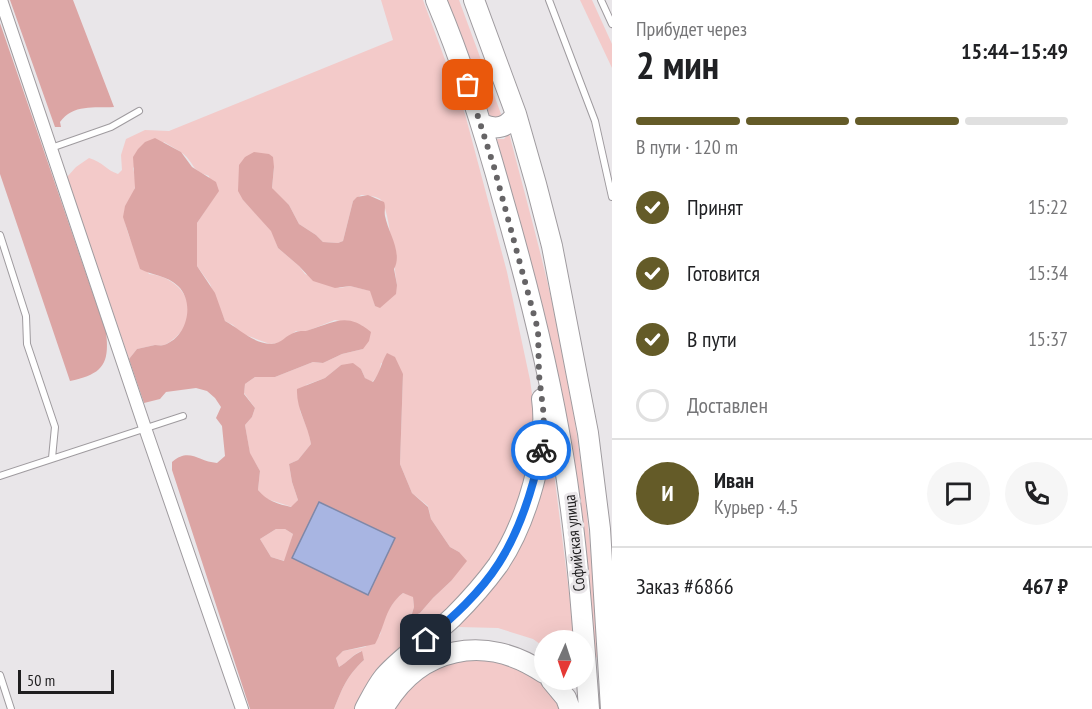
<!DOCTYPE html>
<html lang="ru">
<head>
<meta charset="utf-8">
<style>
  :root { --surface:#fff; --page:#f6f6f6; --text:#202124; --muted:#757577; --line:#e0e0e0; --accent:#645b28 }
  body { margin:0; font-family:"PT Sans Narrow",sans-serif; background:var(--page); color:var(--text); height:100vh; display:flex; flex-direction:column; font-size:22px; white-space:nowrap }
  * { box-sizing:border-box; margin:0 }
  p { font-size:20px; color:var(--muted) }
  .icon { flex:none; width:33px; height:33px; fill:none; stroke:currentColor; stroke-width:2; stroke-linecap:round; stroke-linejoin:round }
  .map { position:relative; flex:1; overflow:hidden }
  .details { display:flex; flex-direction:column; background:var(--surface); width:480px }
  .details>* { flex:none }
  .needle { width:39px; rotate:183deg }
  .fabs { position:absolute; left:534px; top:630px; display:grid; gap:12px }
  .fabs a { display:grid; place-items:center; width:60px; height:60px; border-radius:50%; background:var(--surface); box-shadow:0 6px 24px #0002; font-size:30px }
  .scale { position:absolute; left:18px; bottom:15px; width:96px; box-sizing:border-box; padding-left:6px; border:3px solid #1f1e1f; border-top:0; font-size:16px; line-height:21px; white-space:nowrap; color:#1f1e1f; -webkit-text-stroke:4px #e9e6e9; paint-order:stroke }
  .pin { position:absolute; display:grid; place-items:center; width:51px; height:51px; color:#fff; margin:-26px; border-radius:12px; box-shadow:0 3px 9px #0006 }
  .courier { position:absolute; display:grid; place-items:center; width:60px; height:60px; margin:-30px; border:4px solid #1a73e8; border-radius:50%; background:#fff; color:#222; box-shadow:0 2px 8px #0007 }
  .summary em { font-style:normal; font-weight:800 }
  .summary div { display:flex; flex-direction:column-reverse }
  .summary { display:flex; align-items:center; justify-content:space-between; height:102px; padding:0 24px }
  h1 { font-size:39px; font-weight:800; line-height:45px }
  .bar { display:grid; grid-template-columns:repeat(4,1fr); gap:9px 6px; align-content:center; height:72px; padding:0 24px }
  .bar i { height:8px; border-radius:4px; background:var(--line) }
  .bar .current { background:var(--accent) }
  .bar p { grid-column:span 4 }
  .line { display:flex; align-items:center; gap:15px; padding:0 24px; border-top:2px solid var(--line) }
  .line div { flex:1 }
  .round { display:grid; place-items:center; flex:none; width:63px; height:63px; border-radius:32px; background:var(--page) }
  ol { padding:0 24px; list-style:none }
  li { display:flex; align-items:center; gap:18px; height:66px }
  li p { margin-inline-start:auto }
  li .icon { padding:6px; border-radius:50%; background:var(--accent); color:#fff; stroke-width:4 }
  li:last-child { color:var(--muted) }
  li i { width:33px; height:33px; border:3px solid var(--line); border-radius:50% }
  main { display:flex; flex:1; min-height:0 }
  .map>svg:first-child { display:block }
  .green { fill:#f3cac9; fill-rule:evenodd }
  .forest { fill:#dca5a4; fill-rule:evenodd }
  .water { fill:#a8b5e2; stroke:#7f88a8; stroke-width:1.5 }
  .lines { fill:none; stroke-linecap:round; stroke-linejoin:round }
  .service-casing { stroke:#9f9b9f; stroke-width:8 }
  .minor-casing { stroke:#9f9b9f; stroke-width:14 }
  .primary-casing { stroke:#9f9b9f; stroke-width:22 }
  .service { stroke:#fff; stroke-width:6 }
  .minor { stroke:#fff; stroke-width:12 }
  .primary { stroke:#fff; stroke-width:20 }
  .done { stroke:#666466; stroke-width:6; stroke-dasharray:0 10.8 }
  .route { stroke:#1a73e8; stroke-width:8 }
  .labels { text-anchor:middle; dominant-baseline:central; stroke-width:6; stroke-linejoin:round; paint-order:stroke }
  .street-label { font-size:16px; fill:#1f1e1f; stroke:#e9e6e9 }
</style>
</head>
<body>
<main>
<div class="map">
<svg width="612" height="709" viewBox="0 0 612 709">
  <rect width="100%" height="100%" fill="#e9e6e9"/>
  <path class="green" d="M381,0H423L465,114L507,272L530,380L534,408L527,469L521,499L490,566L356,709H334C343,687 346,677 364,660L361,651C352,655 348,662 339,667L336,658L343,651L365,647L380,635L385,615L396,599L403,593L413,596L414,607L411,617L420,613L433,598L451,581L459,552L450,547L431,519L428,506L412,493L400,464L403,374L381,363L379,374L372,382L365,378L361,369L341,365L325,378L306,385L300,411L309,433L311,444L298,460L289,464L292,482L298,500L292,507L264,498L258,490L260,471L250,454L245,425L252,417L255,408L244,393L245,384L255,377H275L313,362L323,363L342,354L363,349V326L335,320L307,331H296L280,343L270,344L240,333L233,325L225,321L210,284L197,266V223L213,199L209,176C190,170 195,163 182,153C177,149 170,146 164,142L133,168C136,180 137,189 130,200C127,203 126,204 125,208C122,232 138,254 149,274C182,277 204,311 176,337C173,339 168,344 164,345C161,346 158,345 155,345C149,346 143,348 137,349L129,359L67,177L76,167L89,158C103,162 106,170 118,174L122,170L121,155L126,139L145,130L169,131L393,40ZM274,167L272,188L274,192L289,205L299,224L316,235L323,242L338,243L343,241L353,201L361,195C367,195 375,196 380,199C390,207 394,269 397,285L375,306L371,291L350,286L340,288L305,274L299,266L278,248L272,231L243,200Z
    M445,0H459L501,114L497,119H491Z
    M580,0H592L612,44V68Z
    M509,133C528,207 549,280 563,354C583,454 592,556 599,657L593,658L551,346L497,139H504Z
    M547,467L552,468L554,473L575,640H544V647L533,639L498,628L459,627L458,622Z
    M276,529H285L293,534L285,561L271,557L260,539Z
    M471,659L514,665L544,685L562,709H391L415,679L451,662Z"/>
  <path class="forest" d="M10,0H73L114,107C94,108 73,104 60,122L61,127H55Z
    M0,23L106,332C110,365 102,374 70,381L0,174Z
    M155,138L181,152L192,167L216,182L219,191L197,223V266L215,293L225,321C240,329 252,343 271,344C282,344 285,335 296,332C300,330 305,332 309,330C335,322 347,312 371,332L369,341L363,349L342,354L323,363L313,362L275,377H255L245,384L244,394L255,408L252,417L245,425L250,453L260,471L258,490C267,501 278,504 291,507L298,500L292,482L289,464L298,460L311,444C308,425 296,409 297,389L325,378L341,365L353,363L361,369L365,378L373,382C380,373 381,363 387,353L395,357L403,374L400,464L412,493L428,507L431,519L450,547L459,552L467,561L451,581L433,598L420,613L411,617L414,607L413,597L403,593C384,608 386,625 375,644L343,651L336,658L339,667C348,662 352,655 362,651L364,660C346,677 343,687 334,709H250L172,470V462C190,447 198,462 217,463L225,456L222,426L216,418L221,407L215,398L207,391L196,388L166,392L160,399L144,403L129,359L137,349C143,348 149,346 155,345C158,345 161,346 164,345C188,337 195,302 178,286C167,275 153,276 140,269L123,217L125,206L135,188L133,157L138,149L145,142ZM276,529H285L293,534L284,561L271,557L260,539Z
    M254,152L269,154L273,157L274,167L272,188L289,205L299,224L316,235L323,242L338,243L343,241L353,201L357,197L368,195L384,202C386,207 384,211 385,216C388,232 403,253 394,269L397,285L396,294L380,308L375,306L370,291L350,286L335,288L313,281L299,266L278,248L271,231L243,200L238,191L239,165L245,157Z"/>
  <path class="water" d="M319,502L395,538L368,595L292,558Z"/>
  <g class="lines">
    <defs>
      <path id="service" d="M549,0L595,121L612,197
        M601,0L612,24
        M51,148L111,127L139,111
        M0,235L26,316L27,344L55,427L52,458
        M0,476L183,416
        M0,675L11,709"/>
      <path id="minor" d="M1,0L145,428L242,709"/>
      <path id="primary" d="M436,0C464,66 485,134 504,203C528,286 549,370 563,455C577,539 583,625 589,709
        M474,0L516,114L536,184L552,246L588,433L600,529L611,709
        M482,124C497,131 508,127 516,114
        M551,680L566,698L570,709
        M365,709C371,698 376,687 384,677C404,654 431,638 453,617C469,601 485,583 498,565C526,524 549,447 542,399
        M383,709C419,646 485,633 544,673"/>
    </defs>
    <use href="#service" class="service-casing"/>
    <use href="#minor" class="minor-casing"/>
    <use href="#primary" class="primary-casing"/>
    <use href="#service" class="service"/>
    <use href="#minor" class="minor"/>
    <use href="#primary" class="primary"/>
  </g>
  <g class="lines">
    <path class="done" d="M468,85L494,167L538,330L539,375L544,417L541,450"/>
    <path class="route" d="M426,640C453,617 480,593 499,563C520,530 533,488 541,450"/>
  </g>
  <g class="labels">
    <g class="street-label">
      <text transform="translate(574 543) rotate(-96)">Софийская улица</text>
    </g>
  </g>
</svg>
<div class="fabs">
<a><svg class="needle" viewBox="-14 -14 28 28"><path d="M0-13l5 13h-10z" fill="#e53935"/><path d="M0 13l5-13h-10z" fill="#757577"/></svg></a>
</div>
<div class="scale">50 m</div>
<div class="pin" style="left:468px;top:85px;background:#ea580c"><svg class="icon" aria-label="bag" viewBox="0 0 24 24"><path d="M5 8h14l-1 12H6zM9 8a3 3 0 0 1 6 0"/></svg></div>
<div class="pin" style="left:426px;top:640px;background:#1f2937"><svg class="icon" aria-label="home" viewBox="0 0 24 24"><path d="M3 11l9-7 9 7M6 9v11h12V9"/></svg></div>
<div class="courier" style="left:541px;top:450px"><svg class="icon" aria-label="bike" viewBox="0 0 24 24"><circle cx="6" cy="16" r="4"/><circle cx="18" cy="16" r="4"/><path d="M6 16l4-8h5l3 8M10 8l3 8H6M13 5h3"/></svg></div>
</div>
<section class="details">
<div class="summary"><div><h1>2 мин</h1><p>Прибудет через</p></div><em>15:44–15:49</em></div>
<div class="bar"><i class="current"></i><i class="current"></i><i class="current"></i><i></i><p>В пути · 120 m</p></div>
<ol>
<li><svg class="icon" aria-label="check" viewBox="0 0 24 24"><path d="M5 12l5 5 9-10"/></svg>Принят<p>15:22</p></li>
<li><svg class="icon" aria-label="check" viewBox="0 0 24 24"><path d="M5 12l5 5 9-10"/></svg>Готовится<p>15:34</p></li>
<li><svg class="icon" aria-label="check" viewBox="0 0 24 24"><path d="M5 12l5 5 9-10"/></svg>В пути<p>15:37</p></li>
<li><i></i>Доставлен</li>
</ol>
<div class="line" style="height:108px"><b class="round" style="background:var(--accent);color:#fff">И</b><div><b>Иван</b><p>Курьер · 4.5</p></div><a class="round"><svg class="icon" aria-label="chat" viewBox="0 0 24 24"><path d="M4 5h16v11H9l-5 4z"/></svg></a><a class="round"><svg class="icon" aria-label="phone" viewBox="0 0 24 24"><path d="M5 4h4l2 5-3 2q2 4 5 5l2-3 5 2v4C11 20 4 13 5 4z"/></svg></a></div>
<div class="line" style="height:78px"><div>Заказ #6866</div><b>467 ₽</b></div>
</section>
</main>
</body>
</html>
